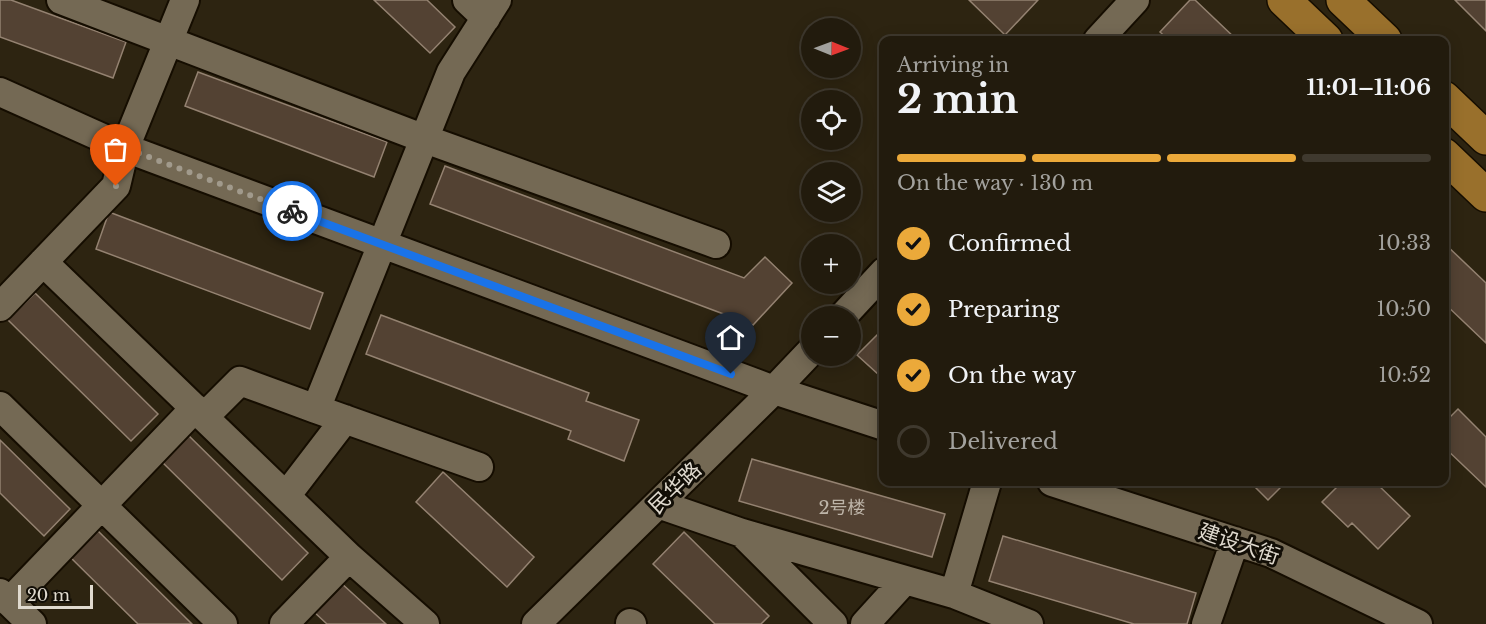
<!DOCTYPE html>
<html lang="en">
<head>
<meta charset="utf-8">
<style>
  :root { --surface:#221b0d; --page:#2a2416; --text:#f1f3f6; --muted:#a2a19d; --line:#3f392e; --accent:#eba93a }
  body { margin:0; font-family:"Libre Baskerville","Noto Sans SC",serif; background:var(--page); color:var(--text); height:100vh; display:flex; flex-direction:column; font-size:22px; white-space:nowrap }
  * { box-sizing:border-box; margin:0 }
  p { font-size:20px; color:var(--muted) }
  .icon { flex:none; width:33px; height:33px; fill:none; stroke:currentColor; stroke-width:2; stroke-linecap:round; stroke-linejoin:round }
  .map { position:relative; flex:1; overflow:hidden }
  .details { position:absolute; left:879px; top:36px; width:570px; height:450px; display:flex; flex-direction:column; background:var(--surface); border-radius:12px; box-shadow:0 3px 15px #0003,0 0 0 2px var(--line) }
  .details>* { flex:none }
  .needle { width:39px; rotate:91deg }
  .controls { position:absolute; left:801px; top:18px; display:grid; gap:12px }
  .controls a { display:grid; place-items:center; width:60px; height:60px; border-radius:50%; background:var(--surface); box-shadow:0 3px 15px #0003,0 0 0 2px var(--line); font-size:30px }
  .scale { position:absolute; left:18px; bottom:15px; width:75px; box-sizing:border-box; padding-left:6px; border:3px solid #e0dacf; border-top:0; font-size:16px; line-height:21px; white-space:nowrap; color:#e0dacf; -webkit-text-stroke:4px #120e06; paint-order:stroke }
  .pin { position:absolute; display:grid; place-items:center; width:51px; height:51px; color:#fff; margin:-62px -26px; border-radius:50% 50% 50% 0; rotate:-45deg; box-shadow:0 0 6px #0007 }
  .pin .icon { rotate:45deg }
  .courier { position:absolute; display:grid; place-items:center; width:60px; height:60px; margin:-30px; border:4px solid #1a73e8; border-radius:50%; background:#fff; color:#222; box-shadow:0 2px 8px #0007 }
  .summary em { font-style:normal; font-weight:800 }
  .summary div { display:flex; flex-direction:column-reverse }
  .summary { display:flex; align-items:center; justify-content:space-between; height:102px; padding:0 18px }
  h1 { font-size:39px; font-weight:800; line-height:45px }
  .bar { display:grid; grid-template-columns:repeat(4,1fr); gap:9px 6px; align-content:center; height:72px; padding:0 18px }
  .bar i { height:8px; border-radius:4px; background:var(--line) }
  .bar .on { background:var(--accent) }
  .bar p { grid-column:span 4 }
  ol { padding:0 18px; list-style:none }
  li { display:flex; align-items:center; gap:18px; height:66px }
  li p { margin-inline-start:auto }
  li .icon { padding:6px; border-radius:50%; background:var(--accent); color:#111; stroke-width:4 }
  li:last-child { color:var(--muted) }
  li i { width:33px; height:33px; border:3px solid var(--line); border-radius:50% }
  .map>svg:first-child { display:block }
  .building { fill:#534233; stroke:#948271; stroke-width:1.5 }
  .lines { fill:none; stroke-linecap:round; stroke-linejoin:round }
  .minor-casing { stroke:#150d00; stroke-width:32 }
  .major-casing { stroke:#150d00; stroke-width:36 }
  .minor { stroke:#746954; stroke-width:28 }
  .major { stroke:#99702c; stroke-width:33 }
  .done { stroke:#a19a8c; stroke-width:6; stroke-dasharray:0 10.8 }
  .route { stroke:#1a73e8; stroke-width:8 }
  .labels { text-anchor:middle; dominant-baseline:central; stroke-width:6; stroke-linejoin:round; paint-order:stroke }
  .number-label { font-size:18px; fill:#bdb4a8 }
  .street-label { font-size:21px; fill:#e0dacf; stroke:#120e06 }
</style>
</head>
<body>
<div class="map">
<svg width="1486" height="624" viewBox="0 0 1486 624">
  <rect width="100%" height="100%" fill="#2d2411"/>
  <path class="building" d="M0,0H11L126,42L113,78L0,37Z
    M374,0H427L455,27L430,53Z
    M969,0H1038L1005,35Z
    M1190,0H1195L1237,40H1169L1160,32Z
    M1455,0H1486V31Z
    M198,72L387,142L374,177L185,106Z
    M445,166L744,278L765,257L792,283L753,325L430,204Z
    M109,212L323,293L310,329L96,249Z
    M1444,243L1486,283V343L1444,303Z
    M35,293L158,414L131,441L8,320Z
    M381,315L589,393L586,401L639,420L624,461L568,439L571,431L366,354Z
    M884,328V376L878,374L857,355Z
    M1458,409L1486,437V487L1444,447V423Z
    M185,432L308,553L282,580L159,459Z
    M0,440L70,509L44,536L0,493Z
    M752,459L945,514L932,557L739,501Z
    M443,472L534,557L507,587L416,502Z
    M1250,482H1286L1268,500Z
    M1342,482H1375L1410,516L1378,549L1352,523L1348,527L1322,502Z
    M94,527L192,624H138L67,554Z
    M684,532L769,616L761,624H715L653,564Z
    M1003,536L1196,593L1187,624H1134L989,581Z
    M340,582L386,624H327L313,611Z"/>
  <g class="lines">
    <defs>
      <path id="minor" d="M61,0L425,139L716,244
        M467,0L486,18
        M1098,40L1135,0
        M0,92L125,148L774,390L884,426
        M43,262L349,557L284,624
        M0,307L116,186L125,148L185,0
        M843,316L884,272
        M0,406L223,624
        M316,409L479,467
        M204,417L240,381L316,409L451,72L497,0
        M1052,482L1271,553L1418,624
        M286,496L345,419
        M658,504L742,533L954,594L1029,624
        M743,534L833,624
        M349,557L425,624
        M0,593L32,624
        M954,594L987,482
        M9,602L195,408
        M630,623L632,624
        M536,624L774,390L812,350
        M865,624L905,580
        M1206,624L1235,541"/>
      <path id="major" d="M1284,0L1326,40
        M1343,0L1385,40
        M1444,98L1486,138
        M1444,155L1486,195"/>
    </defs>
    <use href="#minor" class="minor-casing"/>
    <use href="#major" class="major-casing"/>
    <use href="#minor" class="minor"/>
    <use href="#major" class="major"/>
  </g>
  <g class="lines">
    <path class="done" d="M116,186L125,148L292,211"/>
    <path class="route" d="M292,211L731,374"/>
  </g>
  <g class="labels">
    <g class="number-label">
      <text x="842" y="508">2号楼</text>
    </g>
    <g class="street-label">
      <text transform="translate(675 488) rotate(-44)">民华路</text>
      <text transform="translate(1239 544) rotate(19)">建设大街</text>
    </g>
  </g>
</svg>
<div class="controls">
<a><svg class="needle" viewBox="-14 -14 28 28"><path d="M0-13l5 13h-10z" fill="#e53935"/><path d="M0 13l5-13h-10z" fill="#a2a19d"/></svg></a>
<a><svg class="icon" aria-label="locate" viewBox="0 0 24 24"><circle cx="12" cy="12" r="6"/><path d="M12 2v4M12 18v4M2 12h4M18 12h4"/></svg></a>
<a><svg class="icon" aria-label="layers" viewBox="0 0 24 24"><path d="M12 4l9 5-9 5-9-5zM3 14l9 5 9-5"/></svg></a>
<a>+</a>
<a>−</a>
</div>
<div class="scale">20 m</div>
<div class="pin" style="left:116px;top:186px;background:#ea580c"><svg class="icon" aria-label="bag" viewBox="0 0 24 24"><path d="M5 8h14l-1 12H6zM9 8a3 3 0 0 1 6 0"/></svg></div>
<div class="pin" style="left:731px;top:374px;background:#1f2937"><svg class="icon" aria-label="home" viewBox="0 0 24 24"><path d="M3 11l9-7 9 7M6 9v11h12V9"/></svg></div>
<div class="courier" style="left:292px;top:211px"><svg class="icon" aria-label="bike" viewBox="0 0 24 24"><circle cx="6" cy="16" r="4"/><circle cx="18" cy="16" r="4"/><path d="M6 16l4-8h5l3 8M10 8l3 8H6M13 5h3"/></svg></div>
<section class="details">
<div class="summary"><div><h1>2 min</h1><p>Arriving in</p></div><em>11:01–11:06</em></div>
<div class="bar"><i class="on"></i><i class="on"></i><i class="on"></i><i></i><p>On the way · 130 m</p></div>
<ol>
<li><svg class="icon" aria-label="check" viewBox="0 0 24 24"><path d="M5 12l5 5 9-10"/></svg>Confirmed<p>10:33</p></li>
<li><svg class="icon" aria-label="check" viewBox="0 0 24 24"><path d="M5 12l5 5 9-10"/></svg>Preparing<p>10:50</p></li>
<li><svg class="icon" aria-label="check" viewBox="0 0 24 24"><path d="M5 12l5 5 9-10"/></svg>On the way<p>10:52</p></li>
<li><i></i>Delivered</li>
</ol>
</section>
</div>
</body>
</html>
